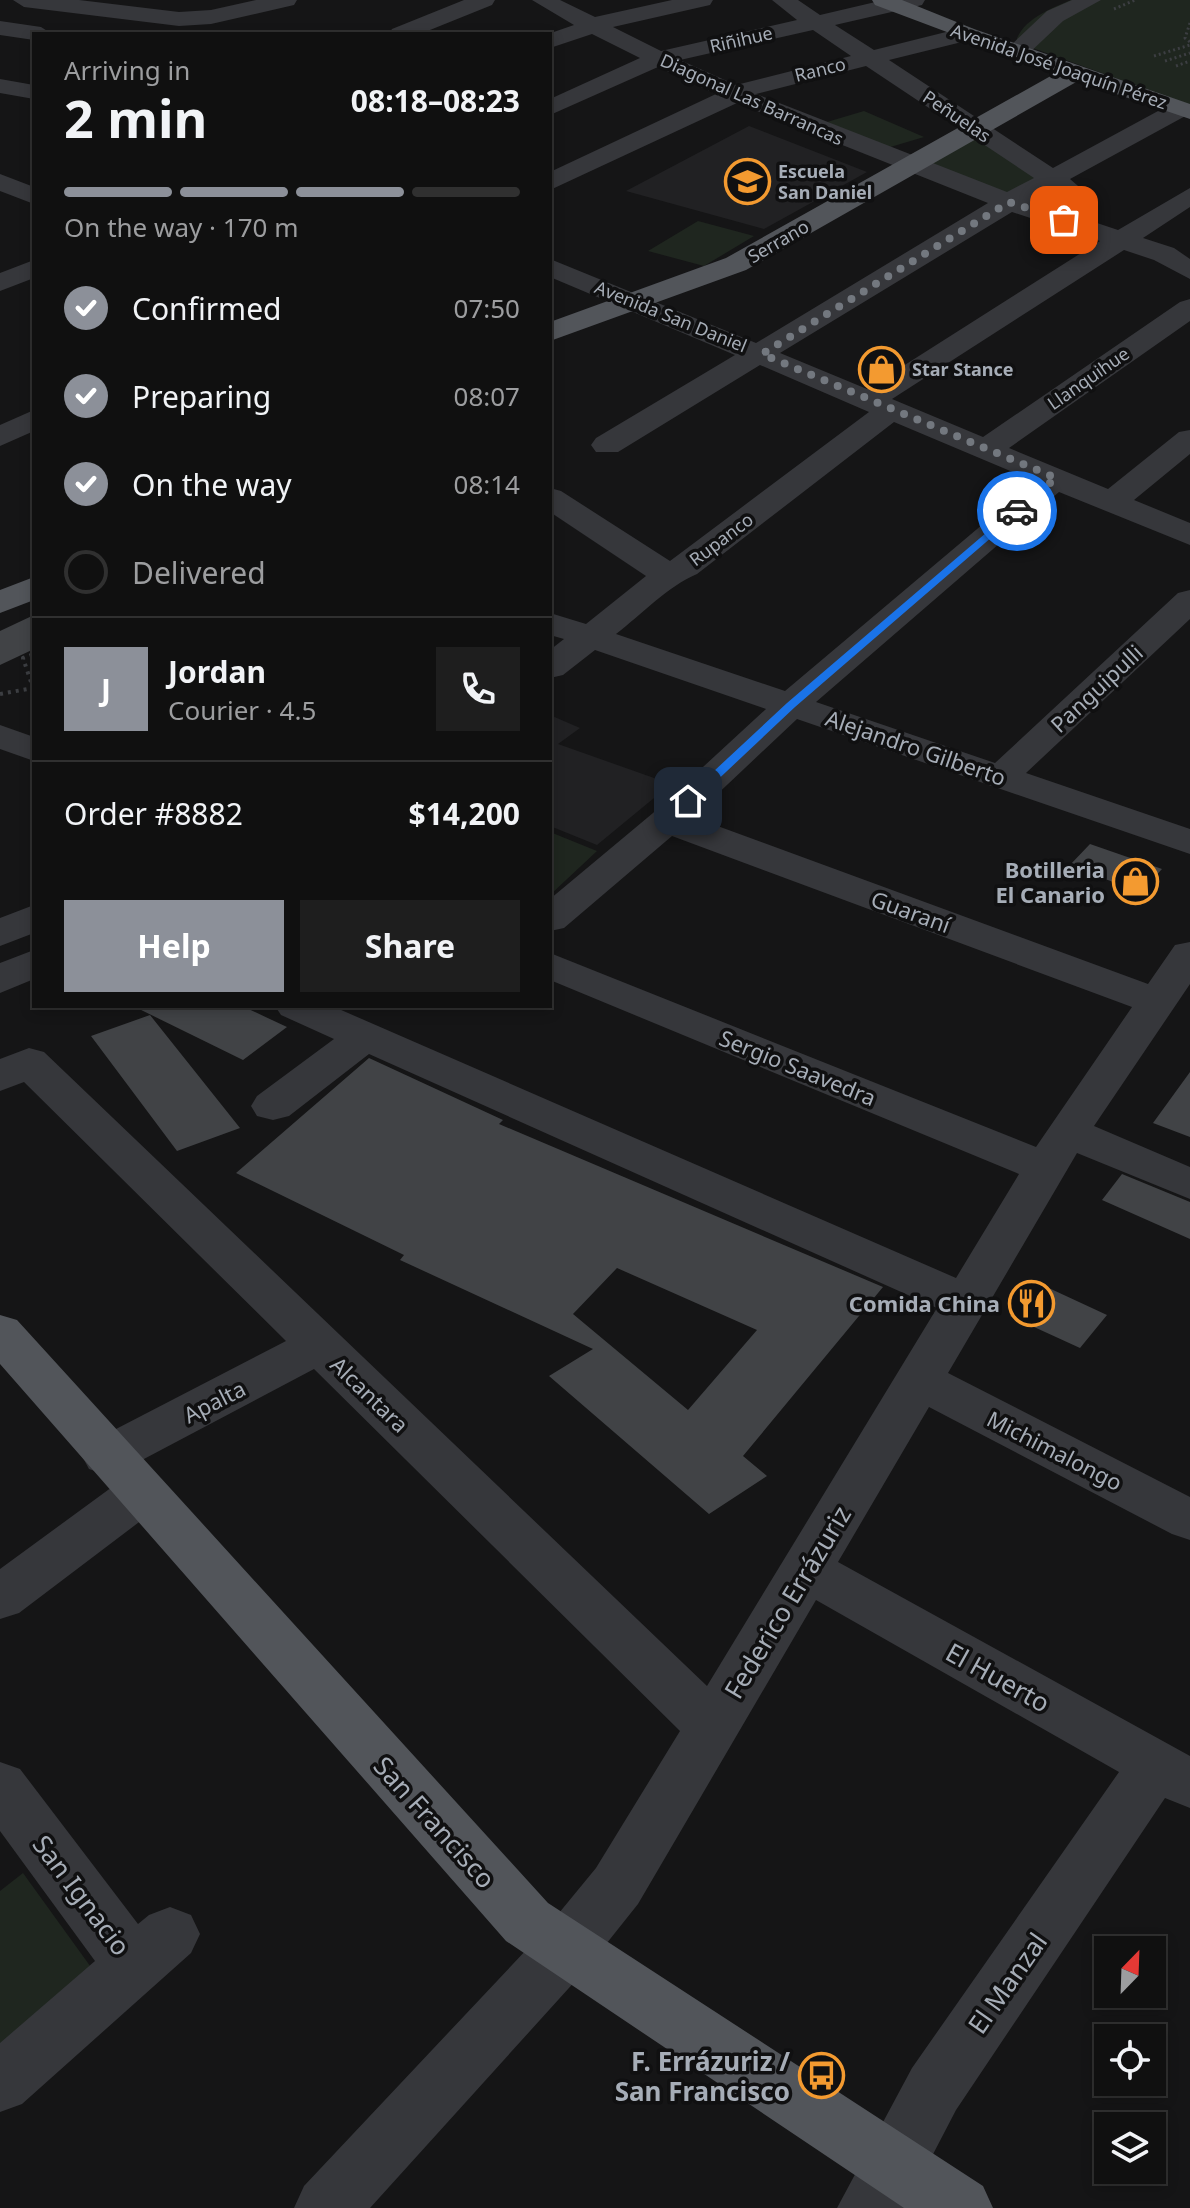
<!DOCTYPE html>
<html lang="en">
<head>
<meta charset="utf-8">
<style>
  :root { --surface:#101010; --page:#1e1e1e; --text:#f1f3f6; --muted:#9c9d9f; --line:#303030; --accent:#8c9099 }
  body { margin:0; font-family:"Noto Sans",sans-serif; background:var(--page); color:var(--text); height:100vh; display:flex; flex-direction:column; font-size:30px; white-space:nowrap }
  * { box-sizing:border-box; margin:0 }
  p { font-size:26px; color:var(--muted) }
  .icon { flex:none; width:44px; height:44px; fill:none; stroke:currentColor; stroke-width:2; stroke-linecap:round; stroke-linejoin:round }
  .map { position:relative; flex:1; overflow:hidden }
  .details { position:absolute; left:32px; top:32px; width:520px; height:976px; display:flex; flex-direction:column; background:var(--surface); border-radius:0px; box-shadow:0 4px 12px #0003,0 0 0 2px var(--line) }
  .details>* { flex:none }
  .needle { width:52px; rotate:23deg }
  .buttons { position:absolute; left:1094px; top:1936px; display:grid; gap:16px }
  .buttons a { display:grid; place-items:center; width:72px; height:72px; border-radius:0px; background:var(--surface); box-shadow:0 4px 12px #0003,0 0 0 2px var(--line); font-size:40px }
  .pin { position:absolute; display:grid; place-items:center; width:68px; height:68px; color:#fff; margin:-34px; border-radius:16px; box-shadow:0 4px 12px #0006 }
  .courier { position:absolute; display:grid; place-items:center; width:80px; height:80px; margin:-40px; border:6px solid #1a73e8; border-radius:50%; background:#fff; color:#222; box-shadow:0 2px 10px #0007 }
  .head em { font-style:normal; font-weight:700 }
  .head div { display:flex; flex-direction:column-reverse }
  .head { display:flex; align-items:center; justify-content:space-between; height:136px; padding:0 32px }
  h1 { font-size:52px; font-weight:700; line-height:60px }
  .bar { display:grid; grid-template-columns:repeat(4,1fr); gap:12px 8px; align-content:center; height:96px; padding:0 32px }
  .bar i { height:10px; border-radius:6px; background:var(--line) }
  .bar .active { background:var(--accent) }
  .bar p { grid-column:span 4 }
  .line { display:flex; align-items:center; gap:20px; padding:0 32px; border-top:2px solid var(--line) }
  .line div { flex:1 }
  .round { display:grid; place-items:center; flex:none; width:84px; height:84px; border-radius:0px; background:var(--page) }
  ol { padding:0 32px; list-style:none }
  li { display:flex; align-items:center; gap:24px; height:88px }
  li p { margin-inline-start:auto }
  li .icon { padding:8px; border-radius:50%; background:var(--accent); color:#fff; stroke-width:4 }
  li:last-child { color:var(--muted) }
  li i { width:44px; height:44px; border:4px solid var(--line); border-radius:50% }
  .primary-button { display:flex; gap:16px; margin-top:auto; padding:16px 32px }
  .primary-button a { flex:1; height:92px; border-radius:0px; background:var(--accent); color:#fff; font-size:32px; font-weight:700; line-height:92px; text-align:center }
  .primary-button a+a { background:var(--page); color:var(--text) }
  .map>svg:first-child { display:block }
  .built { fill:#212123 }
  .green { fill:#1f261f }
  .building { fill:#414346; fill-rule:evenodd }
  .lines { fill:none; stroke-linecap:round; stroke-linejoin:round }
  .path-far1 { stroke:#3c3e42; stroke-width:3; stroke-dasharray:2 3; stroke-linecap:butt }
  .path { stroke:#3c3e42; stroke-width:4; stroke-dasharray:3 5; stroke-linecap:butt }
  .minor { fill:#36373b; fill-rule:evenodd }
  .major { fill:#52555a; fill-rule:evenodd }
  .route { fill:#1a73e8 }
  .done { stroke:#73787f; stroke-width:8; stroke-dasharray:0 14.4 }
  .labels { text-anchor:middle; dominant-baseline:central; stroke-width:7; stroke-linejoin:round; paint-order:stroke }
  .far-street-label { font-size:18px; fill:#a6adb7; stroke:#101011 }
  .far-poi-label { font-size:18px; font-weight:bold; fill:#a6adb7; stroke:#101011; text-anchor:start }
  .street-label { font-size:22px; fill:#a6adb7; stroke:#101011 }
  .poi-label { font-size:22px; font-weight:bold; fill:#a6adb7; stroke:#101011; text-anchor:end }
  .near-street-label { font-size:26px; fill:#a6adb7; stroke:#101011 }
  .near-poi-label { font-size:26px; font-weight:bold; fill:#a6adb7; stroke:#101011; text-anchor:end }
</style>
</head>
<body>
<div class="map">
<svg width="1190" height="2208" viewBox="0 0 1190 2208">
  <rect width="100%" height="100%" fill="#151516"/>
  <path class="built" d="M749,126L867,172L764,229L626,191Z
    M550,715L580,728L558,744L671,784L597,845L550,826Z"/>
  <path class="green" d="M1071,0H1190V105L1016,42C1021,20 1052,8 1071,0Z
    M864,111L924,137L887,148L827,122Z
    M976,136L1040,178L1008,195L929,164Z
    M1051,185L1109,233L1021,201Z
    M698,221L754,236L704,266L648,251Z
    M550,832L597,851L550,895Z
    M23,1873L93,1970L0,2049V1891Z"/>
  <path class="building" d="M34,615V649L0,665V631Z
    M1090,844L1162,869L1141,892L1069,866Z
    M133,1006H242L287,1027L243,1060Z
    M150,1015L240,1128L177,1151L91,1036Z
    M369,1058L503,1120L499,1124L883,1287L743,1456L767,1476L709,1514L549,1376L593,1349L400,1260L404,1255L236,1173ZM617,1268L757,1330L688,1410L573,1314Z
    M1190,1072V1137L1153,1123Z
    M1122,1174L1190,1202V1239L1102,1200Z
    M1038,1283L1107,1315L1080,1348L1010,1316Z"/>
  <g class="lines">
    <path class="path-far1" d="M1114,9L1135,0
      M1190,23L1185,38L1190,42
      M1154,56L1190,45
      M1165,61L1190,53
      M1176,66L1190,61"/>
    <path class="path" d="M0,694L33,688L23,658L34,654"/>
    <path class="minor" d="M13,0H79L179,12L211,10L256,0H297L294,5L211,24L179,26L24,7Z
      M464,0H495L492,5L420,34H389L392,29Z
      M532,0H560L595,17L672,0H713L710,5L613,27L661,51L797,20L772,0H798L820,15L884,0H925L922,5L835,25L874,50L966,27L974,29L977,34L974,39L889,60L1053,168L1171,104L1180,102L1190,106L1189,114L1070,179L1085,192L1081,198H1063L1051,190L1031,201L1118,230L1190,188V207L1143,238L1174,248L1190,259V279L1154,260L1124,250L892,399L983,437L1180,302L1190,299V321L1009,448L1108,489L1179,432L1190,430V454L1134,500L1190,523V545L1059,492L816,702L995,763L1178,593L1190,590V619L1026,773L1190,829V854L797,719L693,817L1148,984L1175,945L1190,942V984L1094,1126L1190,1167V1199L1077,1153L948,1373L1190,1497V1540L1172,1534L929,1407L838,1562L1190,1756V1808L1165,1798L956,2110L905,2208H837L912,2068L1119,1772L816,1600L638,1904L587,1968L370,2208H294L304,2186L545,1930L596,1868L680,1731L314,1369L125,1469L107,1475L89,1469L82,1456L89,1443L286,1341L24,1082L0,1091V1059L29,1048L44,1052L707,1686L937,1308L369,1054L289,1116L273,1120L257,1116L251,1106L257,1096L334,1039L281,1015L275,1006H332L956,1278L1019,1174L550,980V953L1036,1147L1132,1007L672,836L564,928L550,931V899L653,813L766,709L595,650L563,675L550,678V650L564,639L550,635V613L586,624L646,576L550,512V488L561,491L670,561L869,412L760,365L618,452H596L591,445L596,438L735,355L550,277V259L756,343L988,203L737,103L550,190V172L716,94L658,67L550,115V99L640,58L592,34L550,48L548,34L574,25ZM813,30L851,56L736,85L680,60ZM866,66L1034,178L1007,192L756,94ZM1012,212L1100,241L867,389L780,353ZM894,422L1034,481L785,691L616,634C642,614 668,586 697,574Z
      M1072,0H1101L1063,21L1025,57H1009L1005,52L1009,47L1047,11Z
      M0,21L41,27L52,34H34V40L0,35Z
      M0,79L34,85V99L0,93Z
      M0,174L34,187V204L0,191Z
      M34,260V278L0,291V273Z
      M34,410V431L0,446V425Z
      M0,725L34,737V761L0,749Z
      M34,905V933L0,946V918Z
      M34,950V979L0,993V963Z
      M141,1474L159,1479L167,1493L159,1507L19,1613L0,1619V1569L123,1479Z
      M0,1762L20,1769L138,1924L149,1915L170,1907L191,1915L200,1934L191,1953L22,2104L0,2112V2043L95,1961L0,1831Z"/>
    <path class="major" d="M872,0H902L974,29L1190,104V119L1078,81L746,270L550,341V322L726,258L1056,73L875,5Z
      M34,577V600L0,613V590Z
      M0,1315L17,1320L548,1903L983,2186L993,2208H904L506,1941L0,1364Z"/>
  </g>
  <path class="route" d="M1014,509L1022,511L795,707L692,804H684V799L787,703Z"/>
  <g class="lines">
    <path class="done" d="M1017,511L1056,478L762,354L1009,202L1064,220"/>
  </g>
  <defs>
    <symbol id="school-ring" viewBox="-11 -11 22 22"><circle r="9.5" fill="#101011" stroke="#f39a30" stroke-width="1.5"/><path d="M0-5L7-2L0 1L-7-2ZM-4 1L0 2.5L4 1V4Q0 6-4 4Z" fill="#f39a30"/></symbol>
    <symbol id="shop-ring" viewBox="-11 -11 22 22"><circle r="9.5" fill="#101011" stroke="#f39a30" stroke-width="1.5"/><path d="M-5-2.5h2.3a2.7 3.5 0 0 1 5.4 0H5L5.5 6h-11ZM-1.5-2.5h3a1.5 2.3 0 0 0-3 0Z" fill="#f39a30"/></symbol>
    <symbol id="restaurant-ring" viewBox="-11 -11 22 22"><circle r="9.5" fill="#101011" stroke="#f39a30" stroke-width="1.5"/><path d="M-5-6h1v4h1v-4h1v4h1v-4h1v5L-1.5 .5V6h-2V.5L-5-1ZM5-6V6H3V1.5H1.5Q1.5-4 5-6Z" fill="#f39a30"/></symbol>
    <symbol id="bus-ring" viewBox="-11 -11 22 22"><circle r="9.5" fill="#101011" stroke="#f39a30" stroke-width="1.5"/><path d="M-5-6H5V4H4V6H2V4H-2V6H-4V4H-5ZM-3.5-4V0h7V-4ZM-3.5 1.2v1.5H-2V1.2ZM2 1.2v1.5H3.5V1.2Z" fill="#f39a30"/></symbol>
  </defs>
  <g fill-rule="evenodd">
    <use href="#school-ring" x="722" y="156" width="51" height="51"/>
    <use href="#shop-ring" x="856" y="344" width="51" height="51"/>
    <use href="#shop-ring" x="1110" y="856" width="51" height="51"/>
    <use href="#restaurant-ring" x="1006" y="1278" width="51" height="51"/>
    <use href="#bus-ring" x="796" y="2050" width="51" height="51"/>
  </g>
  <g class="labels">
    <g class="far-street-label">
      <text transform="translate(741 39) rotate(-13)">Riñihue</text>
      <text transform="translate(1059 66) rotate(19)">Avenida José Joaquín Pérez</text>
      <text transform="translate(820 69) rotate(-14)">Ranco</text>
      <text transform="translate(752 99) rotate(24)">Diagonal Las Barrancas</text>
      <text transform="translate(957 116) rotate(34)">Peñuelas</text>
      <text transform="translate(778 241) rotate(-30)">Serrano</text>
      <text transform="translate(671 316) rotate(22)">Avenida San Daniel</text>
      <text transform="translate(1088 378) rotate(-35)">Llanquihue</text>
      <text transform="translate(721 539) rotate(-37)">Rupanco</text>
    </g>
    <g class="far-poi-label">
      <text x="778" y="171">Escuela<tspan x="778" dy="21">San Daniel</tspan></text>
      <text x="912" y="369">Star Stance</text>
    </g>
    <g class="street-label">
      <text transform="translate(1096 688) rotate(-43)">Panguipulli</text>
      <text transform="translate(916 747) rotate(19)">Alejandro Gilberto</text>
      <text transform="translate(911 911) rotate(20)">Guaraní</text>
      <text transform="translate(798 1067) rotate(22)">Sergio Saavedra</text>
      <text transform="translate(370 1394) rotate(44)">Alcantara</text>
      <text transform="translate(214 1401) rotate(-27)">Apalta</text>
      <text transform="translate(1055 1450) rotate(27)">Michimalongo</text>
    </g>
    <g class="poi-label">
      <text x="1105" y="869">Botilleria<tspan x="1105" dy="25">El Canario</tspan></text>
      <text x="1000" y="1303">Comida China</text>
    </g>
    <g class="near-street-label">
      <text transform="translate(787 1602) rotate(-59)">Federico Errázuriz</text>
      <text transform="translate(998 1677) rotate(29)">El Huerto</text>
      <text transform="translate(435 1822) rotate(48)">San Francisco</text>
      <text transform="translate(82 1895) rotate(53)">San Ignacio</text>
      <text transform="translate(1007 1983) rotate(-55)">El Manzal</text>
    </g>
    <g class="near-poi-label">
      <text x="790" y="2061">F. Errázuriz /<tspan x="790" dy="30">San Francisco</tspan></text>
    </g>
  </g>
</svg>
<div class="buttons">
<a><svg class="needle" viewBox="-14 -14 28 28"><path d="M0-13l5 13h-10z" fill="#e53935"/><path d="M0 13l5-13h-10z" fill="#9c9d9f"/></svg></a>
<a><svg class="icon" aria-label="locate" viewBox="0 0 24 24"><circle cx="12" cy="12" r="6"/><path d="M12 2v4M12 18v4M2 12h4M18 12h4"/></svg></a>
<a><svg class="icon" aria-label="layers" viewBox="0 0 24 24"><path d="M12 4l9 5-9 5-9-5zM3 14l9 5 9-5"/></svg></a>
</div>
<div class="pin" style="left:1064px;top:220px;background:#ea580c"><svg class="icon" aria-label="bag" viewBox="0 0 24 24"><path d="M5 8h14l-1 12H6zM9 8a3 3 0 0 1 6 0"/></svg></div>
<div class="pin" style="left:688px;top:801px;background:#1f2937"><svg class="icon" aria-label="home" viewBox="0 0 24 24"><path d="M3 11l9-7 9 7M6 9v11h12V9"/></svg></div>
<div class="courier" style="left:1017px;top:511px"><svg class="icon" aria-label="car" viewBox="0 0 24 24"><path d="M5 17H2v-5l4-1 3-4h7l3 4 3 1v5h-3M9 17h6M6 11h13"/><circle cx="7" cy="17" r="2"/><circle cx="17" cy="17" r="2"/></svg></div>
<section class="details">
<div class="head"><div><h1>2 min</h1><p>Arriving in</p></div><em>08:18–08:23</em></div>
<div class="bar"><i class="active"></i><i class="active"></i><i class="active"></i><i></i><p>On the way · 170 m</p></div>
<ol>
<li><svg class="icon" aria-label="check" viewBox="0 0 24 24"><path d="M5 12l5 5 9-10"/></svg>Confirmed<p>07:50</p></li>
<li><svg class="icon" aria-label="check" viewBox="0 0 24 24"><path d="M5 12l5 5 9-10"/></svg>Preparing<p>08:07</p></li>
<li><svg class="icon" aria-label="check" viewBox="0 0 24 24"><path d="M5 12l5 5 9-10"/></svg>On the way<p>08:14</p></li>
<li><i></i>Delivered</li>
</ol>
<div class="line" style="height:144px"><b class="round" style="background:var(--accent);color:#fff">J</b><div><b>Jordan</b><p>Courier · 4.5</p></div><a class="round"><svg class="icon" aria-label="phone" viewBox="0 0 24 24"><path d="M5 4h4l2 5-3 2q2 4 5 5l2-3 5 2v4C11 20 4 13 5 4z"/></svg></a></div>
<div class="line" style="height:104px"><div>Order #8882</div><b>$14,200</b></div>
<div class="primary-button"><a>Help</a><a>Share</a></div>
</section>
</div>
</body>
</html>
